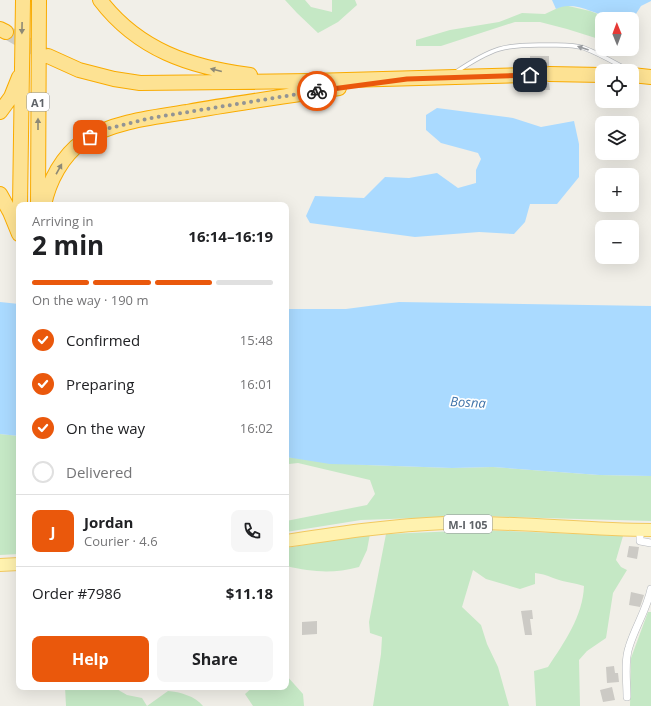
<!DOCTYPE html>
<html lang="en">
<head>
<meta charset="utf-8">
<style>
  :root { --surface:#fff; --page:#f6f6f6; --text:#202124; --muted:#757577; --line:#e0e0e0; --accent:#ea580c }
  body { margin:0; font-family:"Open Sans",sans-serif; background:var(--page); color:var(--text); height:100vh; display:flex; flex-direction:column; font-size:15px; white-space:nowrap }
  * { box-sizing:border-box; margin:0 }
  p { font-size:13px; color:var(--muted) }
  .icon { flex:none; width:22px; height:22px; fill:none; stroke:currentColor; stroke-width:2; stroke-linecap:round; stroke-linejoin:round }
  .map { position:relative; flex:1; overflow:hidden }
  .side { position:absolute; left:16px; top:202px; width:273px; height:488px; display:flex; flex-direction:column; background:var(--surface); border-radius:8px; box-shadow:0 4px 16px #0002 }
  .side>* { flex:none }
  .needle { width:26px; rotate:359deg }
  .buttons { position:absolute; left:595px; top:12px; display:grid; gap:8px }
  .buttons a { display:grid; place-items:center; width:44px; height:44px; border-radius:8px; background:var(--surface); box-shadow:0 4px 16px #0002; font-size:20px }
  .pin { position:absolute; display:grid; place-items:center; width:34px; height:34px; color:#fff; margin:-17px; border-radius:8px; box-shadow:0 2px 6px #0006 }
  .courier { position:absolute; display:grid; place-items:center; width:40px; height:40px; margin:-20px; border:3px solid #ea580c; border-radius:50%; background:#fff; color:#222; box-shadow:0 1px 5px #0007 }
  .headline em { font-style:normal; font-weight:700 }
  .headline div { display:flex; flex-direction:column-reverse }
  .headline { display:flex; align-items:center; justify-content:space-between; height:68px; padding:0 16px }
  h1 { font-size:26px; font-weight:700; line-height:30px }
  .bar { display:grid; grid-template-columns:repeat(4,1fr); gap:6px 4px; align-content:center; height:48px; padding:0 16px }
  .bar i { height:5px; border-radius:3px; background:var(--line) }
  .bar .current { background:var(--accent) }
  .bar p { grid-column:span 4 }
  .line { display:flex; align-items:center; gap:10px; padding:0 16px; border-top:1px solid var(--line) }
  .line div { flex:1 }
  .round { display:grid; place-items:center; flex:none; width:42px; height:42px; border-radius:8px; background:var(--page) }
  ol { padding:0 16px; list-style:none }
  li { display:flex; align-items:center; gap:12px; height:44px }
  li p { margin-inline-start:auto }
  li .icon { padding:4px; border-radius:50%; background:var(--accent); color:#fff; stroke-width:4 }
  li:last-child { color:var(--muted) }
  li i { width:22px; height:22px; border:2px solid var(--line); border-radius:50% }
  .primary-button { display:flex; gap:8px; margin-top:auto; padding:8px 16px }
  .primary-button a { flex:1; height:46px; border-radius:8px; background:var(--accent); color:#fff; font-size:16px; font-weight:700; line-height:46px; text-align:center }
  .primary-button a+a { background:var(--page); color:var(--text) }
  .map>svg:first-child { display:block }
  .green { fill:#c5e8c5 }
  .water { fill:#aadaff }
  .building { fill:#cccac5 }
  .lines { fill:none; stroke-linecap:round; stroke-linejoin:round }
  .motorway-tunnel { stroke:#ccccc8; stroke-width:14; stroke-dasharray:14 7; stroke-linecap:butt }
  .service-casing { stroke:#b5b8bc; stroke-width:5 }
  .minor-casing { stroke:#b5b8bc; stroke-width:8 }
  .primary-casing { stroke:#f2c960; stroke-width:14 }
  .motorway-casing { stroke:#f9ab00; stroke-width:16 }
  .service { stroke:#fff; stroke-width:3.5 }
  .minor { stroke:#fff; stroke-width:7 }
  .primary { stroke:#fff2af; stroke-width:12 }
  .motorway { stroke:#fde293; stroke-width:14 }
  .oneway { fill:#8e8975 }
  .oneway2 { fill:#979a9d }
  .done { stroke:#929495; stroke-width:4; stroke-dasharray:0 7.2 }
  .route { stroke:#ea580c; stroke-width:5 }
  .labels { text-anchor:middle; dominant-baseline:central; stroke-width:3.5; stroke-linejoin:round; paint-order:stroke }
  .shield { fill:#fff; stroke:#8f9295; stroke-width:1 }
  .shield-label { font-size:11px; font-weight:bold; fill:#5f6368 }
  .water-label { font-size:13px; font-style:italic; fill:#4174aa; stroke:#fff }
</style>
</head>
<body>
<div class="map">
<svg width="651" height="706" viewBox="0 0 651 706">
  <rect width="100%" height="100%" fill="#f1efe8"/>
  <path class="green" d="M285,0H305L311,7L332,12V0H355L357,5L338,22L318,33L297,13Z
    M564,5L590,11L612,19H602V40L567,29L540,22H515L441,46H416V40L450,30L499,22L522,13L545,14Z
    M0,434L19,436V554L0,555Z
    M286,457L366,465L452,468L493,467L599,475L651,476V521L475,516L361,520L286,532V521L367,505L375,494L370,480L298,463L289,464L286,467Z
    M483,530L623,536L616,560L621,567L627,570L613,593L606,638L587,651L579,660L580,706H536L534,671L548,667C564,643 583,616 584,586C575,583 564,582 556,579C548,576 544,574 535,573V584L520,589L486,579L473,570L462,607L481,625L487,644L498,667L509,706H373L381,654L382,637L370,633L369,622L386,534Z
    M370,534L367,550L359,567C332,574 313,572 286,566V548Z
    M648,612H651V706H630L631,658Z
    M286,675L303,694L304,706H253L245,694L253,687H286Z
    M65,687L115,688L127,695L142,698L147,706L168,691C180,692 195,696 203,706H66Z"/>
  <path class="water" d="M552,0H651V1L641,6L632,20V19C625,19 617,20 610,18C594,13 572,0 556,9Z
    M437,108L513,118L541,127L574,121L579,144V177L557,204H530L525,222L514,234L479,232L415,237L310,223L306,216L315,196L364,198L385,177L409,178L437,173L458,188L476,183V170L481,159L478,153L441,143L426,130V115Z
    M0,302L19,304V436L0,434Z
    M399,302L651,306V476L599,475L493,467L452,468L366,465L330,464L286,457V309H346Z"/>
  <path class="building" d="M530,56H549V66L542,69L541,74L544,81L549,83L550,90H531L530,83L535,82L538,75L537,70L530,67Z
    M629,546L639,547L637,559L627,557Z
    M631,592L644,595L640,607L629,605Z
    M532,610L533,619H530L532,635H525L521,611Z
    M317,621V634L302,635V622Z
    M614,666L615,673H618L619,682L607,683L606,667Z
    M612,687L615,700L603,702L600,690Z"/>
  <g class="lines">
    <path class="motorway-tunnel" d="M6,32L48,56
      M530,75L549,74"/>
    <defs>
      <path id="service" d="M456,72C492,48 504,44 547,45C560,45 572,44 584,48C600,54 615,63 630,71"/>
      <path id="minor" d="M640,530V541L651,543
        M627,697C627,681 624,662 629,647C635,627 647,609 651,589"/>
      <path id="primary" d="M286,541C339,533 391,525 445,523C514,521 582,530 651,530
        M0,565L19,564"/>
      <path id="motorway" d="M100,0C138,50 190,67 250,75
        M0,29L6,32
        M48,56L79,70L114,79L140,83L310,81L530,75
        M549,74L602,75
        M632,75L651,77
        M0,112L11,97L19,77
        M0,194L10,212L19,234
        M20,205L23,0
        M38,205L39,0
        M44,205C49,181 62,156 83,141C110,122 154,117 187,112C237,103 289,96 339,88"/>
    </defs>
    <use href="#service" class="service-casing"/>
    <use href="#minor" class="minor-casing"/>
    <use href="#primary" class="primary-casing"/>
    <use href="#motorway" class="motorway-casing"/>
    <use href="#service" class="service"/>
    <use href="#minor" class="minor"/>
    <use href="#primary" class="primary"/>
    <use href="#motorway" class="motorway"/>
  </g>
  <defs><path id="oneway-solid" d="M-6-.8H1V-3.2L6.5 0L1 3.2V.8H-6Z"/></defs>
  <g class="oneway">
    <use href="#oneway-solid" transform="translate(22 28) rotate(91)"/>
    <use href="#oneway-solid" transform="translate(216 70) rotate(-166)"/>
    <use href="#oneway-solid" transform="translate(38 124) rotate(-90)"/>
    <use href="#oneway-solid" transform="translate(59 169) rotate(-61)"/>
  </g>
  <use class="oneway2" href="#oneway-solid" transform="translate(583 48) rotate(-161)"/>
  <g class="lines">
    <path class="done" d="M90,137L106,129L151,118L317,91"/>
    <path class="route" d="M317,91L407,79L530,75"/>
  </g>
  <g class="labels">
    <g class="shield">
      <rect x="27" y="93" width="22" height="18" rx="3"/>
      <rect x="444" y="515" width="48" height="18" rx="3"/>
    </g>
    <g class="shield-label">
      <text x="38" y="102">A1</text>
      <text x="468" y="524">M-I 105</text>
    </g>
    <g class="water-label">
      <text transform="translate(468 402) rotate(3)">Bosna</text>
    </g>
  </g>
</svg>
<div class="buttons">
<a><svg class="needle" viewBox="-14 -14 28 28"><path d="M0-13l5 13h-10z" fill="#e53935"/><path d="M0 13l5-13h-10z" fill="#757577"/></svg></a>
<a><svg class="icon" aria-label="locate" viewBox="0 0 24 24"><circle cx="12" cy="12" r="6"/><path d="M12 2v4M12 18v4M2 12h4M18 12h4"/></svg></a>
<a><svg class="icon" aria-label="layers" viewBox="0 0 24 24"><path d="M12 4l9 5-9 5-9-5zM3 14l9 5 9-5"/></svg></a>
<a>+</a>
<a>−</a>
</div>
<div class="pin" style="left:90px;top:137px;background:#ea580c"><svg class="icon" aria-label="bag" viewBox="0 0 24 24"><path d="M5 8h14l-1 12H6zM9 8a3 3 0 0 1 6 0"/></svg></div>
<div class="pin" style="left:530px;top:75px;background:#1f2937"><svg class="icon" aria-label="home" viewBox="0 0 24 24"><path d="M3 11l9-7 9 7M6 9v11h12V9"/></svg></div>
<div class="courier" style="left:317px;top:91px"><svg class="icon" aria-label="bike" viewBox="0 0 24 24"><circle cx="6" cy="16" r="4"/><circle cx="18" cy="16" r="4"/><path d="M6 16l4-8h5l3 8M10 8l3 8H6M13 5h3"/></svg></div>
<section class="side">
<div class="headline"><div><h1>2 min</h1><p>Arriving in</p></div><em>16:14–16:19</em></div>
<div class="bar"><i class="current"></i><i class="current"></i><i class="current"></i><i></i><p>On the way · 190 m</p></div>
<ol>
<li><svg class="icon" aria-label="check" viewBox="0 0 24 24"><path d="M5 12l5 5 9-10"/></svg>Confirmed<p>15:48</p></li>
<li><svg class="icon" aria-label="check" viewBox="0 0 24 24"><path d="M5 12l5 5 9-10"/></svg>Preparing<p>16:01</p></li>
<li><svg class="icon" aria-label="check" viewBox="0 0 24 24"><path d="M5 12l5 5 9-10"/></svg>On the way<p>16:02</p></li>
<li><i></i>Delivered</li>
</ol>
<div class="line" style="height:72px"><b class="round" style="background:var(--accent);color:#fff">J</b><div><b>Jordan</b><p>Courier · 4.6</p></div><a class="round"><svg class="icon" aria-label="phone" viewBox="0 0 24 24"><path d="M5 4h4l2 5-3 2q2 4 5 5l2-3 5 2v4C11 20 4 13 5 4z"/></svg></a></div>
<div class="line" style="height:52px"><div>Order #7986</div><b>$11.18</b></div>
<div class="primary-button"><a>Help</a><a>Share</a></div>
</section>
</div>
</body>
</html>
